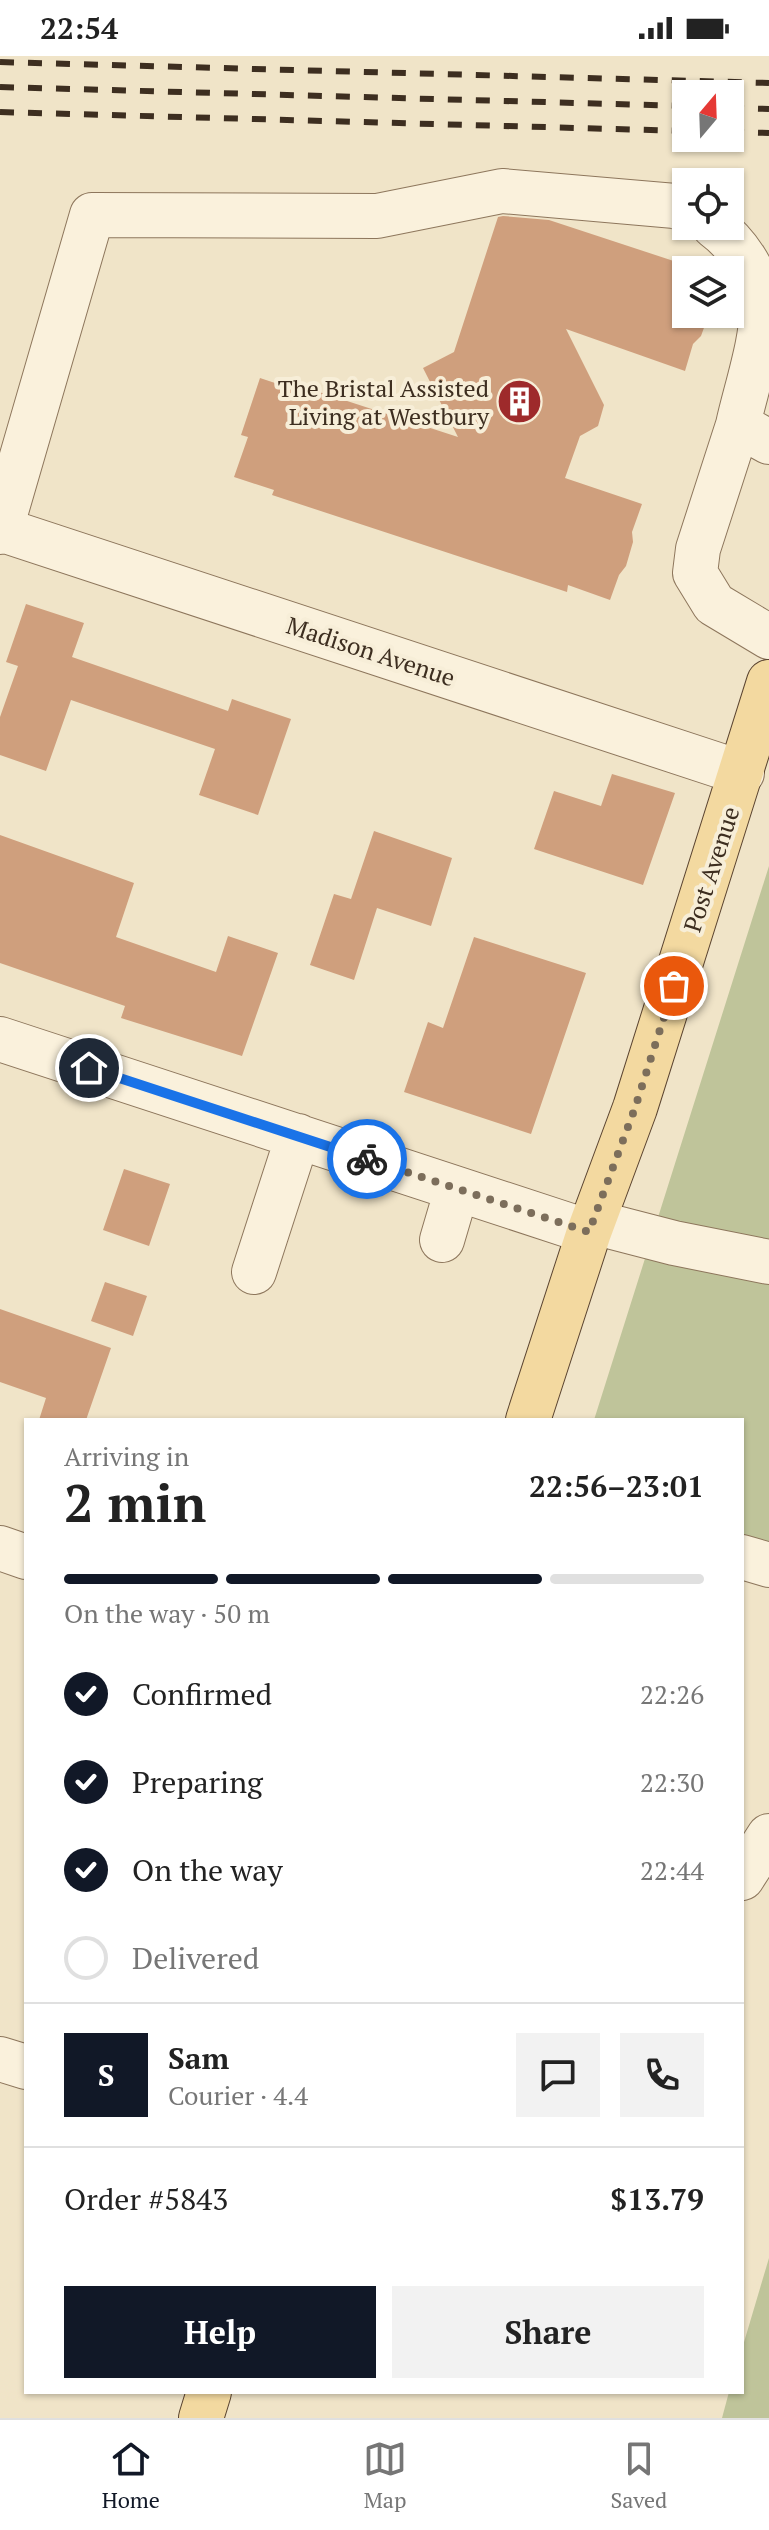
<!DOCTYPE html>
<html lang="en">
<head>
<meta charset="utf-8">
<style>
  :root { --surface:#fff; --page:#f2f2f2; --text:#222; --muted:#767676; --line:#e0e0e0; --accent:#111827 }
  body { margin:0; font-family:"PT Serif",serif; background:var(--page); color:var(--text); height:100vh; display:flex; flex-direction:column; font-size:30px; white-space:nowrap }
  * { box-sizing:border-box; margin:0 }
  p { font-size:26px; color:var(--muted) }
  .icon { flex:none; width:44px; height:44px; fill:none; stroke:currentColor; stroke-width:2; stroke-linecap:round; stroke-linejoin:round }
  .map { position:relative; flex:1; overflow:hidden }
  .drawer { position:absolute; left:24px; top:1362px; width:720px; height:976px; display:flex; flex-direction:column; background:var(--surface); border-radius:0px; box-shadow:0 2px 6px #0004 }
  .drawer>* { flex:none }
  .needle { width:52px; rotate:19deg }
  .controls { position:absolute; left:672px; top:24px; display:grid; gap:16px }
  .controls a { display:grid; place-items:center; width:72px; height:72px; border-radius:0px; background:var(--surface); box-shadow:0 2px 6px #0004; font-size:40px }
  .pin { position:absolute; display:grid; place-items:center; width:68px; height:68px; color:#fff; margin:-34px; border:4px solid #fff; border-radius:50%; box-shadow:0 2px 8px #0007 }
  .courier { position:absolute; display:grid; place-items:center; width:80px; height:80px; margin:-40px; border:6px solid #1a73e8; border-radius:50%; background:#fff; color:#222; box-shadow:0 2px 10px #0007 }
  .summary em { font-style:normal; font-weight:700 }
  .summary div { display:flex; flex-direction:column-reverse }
  .summary { display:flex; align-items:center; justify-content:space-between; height:136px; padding:0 40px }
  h1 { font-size:52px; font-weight:700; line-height:60px }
  .bar { display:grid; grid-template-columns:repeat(4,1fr); gap:12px 8px; align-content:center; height:96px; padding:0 40px }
  .bar i { height:10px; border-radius:6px; background:var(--line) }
  .bar .active { background:var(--accent) }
  .bar p { grid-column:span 4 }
  .line { display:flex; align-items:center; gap:20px; padding:0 40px; border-top:2px solid var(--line) }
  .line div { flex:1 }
  .round { display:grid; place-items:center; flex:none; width:84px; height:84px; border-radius:0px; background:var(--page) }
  ol { padding:0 40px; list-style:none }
  li { display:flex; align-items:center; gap:24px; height:88px }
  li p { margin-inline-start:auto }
  li .icon { padding:8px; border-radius:50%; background:var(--accent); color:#fff; stroke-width:4 }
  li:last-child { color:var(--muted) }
  li i { width:44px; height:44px; border:4px solid var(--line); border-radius:50% }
  .button { display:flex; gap:16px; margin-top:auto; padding:16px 40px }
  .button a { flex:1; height:92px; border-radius:0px; background:var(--accent); color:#fff; font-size:32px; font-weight:700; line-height:92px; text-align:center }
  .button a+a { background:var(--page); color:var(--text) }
  .status { display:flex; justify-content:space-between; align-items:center; height:56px; padding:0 40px; background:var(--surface); direction:ltr }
  .status svg { height:22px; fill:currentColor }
  .tabs { display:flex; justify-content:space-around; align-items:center; height:112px; border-top:2px solid var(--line); background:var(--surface); font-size:22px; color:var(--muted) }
  .tabs a { display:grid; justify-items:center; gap:4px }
  .tabs .active { color:var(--accent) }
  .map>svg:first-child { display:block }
  .cemetery { fill:#bfc49a }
  .building { fill:#cf9f7d }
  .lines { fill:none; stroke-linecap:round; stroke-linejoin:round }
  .minor-casing { stroke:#8d765c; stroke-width:46 }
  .major-casing { stroke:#5b4430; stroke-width:46 }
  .minor { stroke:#faf1dc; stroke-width:44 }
  .major { stroke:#f3d9a0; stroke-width:44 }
  .rail { stroke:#3d2e20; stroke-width:6; stroke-dasharray:14 14; stroke-linecap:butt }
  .done { stroke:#7c6e5b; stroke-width:8; stroke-dasharray:0 14.4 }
  .route { stroke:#1a73e8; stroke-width:10 }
  .labels { text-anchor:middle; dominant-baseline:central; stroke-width:8; stroke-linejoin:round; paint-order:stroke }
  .poi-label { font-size:24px; fill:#3d2e20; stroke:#f7eed8; text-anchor:end }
  .street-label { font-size:24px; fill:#3d2e20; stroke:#f7eed8 }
</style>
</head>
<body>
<div class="status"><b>22:54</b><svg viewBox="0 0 49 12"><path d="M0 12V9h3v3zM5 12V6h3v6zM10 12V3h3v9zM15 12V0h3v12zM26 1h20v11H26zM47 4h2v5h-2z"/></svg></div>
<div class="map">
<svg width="769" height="2362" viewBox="0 0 769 2362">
  <rect width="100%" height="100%" fill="#f0e4c8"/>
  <path class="cemetery" d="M769,810V1500L742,1491V1364H594Z
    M769,2202V2362H722L729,2336H742V2293Z"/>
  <path class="building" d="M503,160L549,164L701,214H686V258H709L701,280L693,288L685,315L566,273L604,349L598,370L580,380L565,422L642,448L632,476L633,486L626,510L619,519L610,544L568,529L567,536L272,439L274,434L234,421L248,381L241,379L260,322L305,337L307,332L458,381L423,312L454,296L498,161Z
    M26,548L84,567L72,601L228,655L232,643L291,663L258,759L199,739L215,693L71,644L46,715L0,699V661L18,610L6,606Z
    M612,718L675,737L643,829L534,793L554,735L601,750Z
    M374,775L452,802L431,870L377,852L354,924L310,909L334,838L351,843Z
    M0,779L134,827L116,881L216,916L228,880L278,897L242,1000L121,962L125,950L0,907Z
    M474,881L586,917L531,1078L404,1036L428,966L443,972Z
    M124,1113L170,1128L149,1190L103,1174Z
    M105,1226L147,1240L133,1280L91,1265Z
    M0,1253L111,1292L86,1364H39L46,1342L0,1326Z"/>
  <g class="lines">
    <defs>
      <path id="minor" d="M714,170C737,187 758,217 761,247C765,278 745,336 738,369L769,386
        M738,369L698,493L695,517L714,548L769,581
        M0,473L742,717
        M0,476L92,159L377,160L502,135L675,150L686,154
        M0,983L589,1176
        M593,1166L674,1187L769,1206
        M442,1184L457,1133
        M254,1216L298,1080
        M0,1492L26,1501
        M742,1501L769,1509
        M742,1822L769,1780
        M0,2003L26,2011"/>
      <path id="major" d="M528,1364L589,1176L635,1052L769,626
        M201,2362L209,2336"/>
    </defs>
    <use href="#minor" class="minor-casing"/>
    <use href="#major" class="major-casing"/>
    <use href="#minor" class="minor"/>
    <use href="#major" class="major"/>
    <path class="rail" d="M0,6L769,27
      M0,31L686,50
      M730,52L769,53
      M0,56L686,75
      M730,76L769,77"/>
  </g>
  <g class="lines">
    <path class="done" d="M367,1103L589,1176L635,1052L674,930"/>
    <path class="route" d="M89,1012L367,1103"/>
  </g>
  <defs>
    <symbol id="building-disc" viewBox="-11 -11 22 22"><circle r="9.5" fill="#9e2a2b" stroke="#f7eed8"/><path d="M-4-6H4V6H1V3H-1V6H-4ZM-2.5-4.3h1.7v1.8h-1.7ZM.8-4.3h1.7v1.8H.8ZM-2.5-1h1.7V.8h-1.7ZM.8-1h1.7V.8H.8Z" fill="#fff"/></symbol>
  </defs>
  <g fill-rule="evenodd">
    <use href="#building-disc" x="494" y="320" width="51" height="51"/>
  </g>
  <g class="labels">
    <g class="poi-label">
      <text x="489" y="332">The Bristal Assisted<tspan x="489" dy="28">Living at Westbury</tspan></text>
    </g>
    <g class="street-label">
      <text transform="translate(371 595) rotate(18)">Madison Avenue</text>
      <text transform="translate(711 813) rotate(-72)">Post Avenue</text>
    </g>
  </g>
</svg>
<div class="controls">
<a><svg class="needle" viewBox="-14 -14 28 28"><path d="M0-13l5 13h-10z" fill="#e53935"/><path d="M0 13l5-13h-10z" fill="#767676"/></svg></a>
<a><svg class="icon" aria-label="locate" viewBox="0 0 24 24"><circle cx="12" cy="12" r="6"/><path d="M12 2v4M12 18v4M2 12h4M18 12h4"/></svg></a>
<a><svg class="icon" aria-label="layers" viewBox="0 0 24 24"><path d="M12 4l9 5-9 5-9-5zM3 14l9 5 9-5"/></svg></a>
</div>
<div class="pin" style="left:674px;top:930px;background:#ea580c"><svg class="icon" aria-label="bag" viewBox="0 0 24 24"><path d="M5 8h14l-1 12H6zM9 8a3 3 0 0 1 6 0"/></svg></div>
<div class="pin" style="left:89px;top:1012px;background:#1f2937"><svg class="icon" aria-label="home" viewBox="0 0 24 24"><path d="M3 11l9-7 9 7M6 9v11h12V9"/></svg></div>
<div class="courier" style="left:367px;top:1103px"><svg class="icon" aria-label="bike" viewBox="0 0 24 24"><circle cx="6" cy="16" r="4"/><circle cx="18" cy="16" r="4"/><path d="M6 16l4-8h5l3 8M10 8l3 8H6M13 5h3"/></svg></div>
<section class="drawer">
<div class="summary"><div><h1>2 min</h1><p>Arriving in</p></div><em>22:56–23:01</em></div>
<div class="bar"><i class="active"></i><i class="active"></i><i class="active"></i><i></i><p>On the way · 50 m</p></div>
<ol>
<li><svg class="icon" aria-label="check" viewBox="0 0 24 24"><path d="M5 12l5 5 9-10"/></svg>Confirmed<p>22:26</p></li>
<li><svg class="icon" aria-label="check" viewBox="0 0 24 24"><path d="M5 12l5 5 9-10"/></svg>Preparing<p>22:30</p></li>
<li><svg class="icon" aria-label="check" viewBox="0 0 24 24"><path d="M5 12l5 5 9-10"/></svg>On the way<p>22:44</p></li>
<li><i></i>Delivered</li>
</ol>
<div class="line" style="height:144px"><b class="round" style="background:var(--accent);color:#fff">S</b><div><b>Sam</b><p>Courier · 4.4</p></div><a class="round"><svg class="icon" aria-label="chat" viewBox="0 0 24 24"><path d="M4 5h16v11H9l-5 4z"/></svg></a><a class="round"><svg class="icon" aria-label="phone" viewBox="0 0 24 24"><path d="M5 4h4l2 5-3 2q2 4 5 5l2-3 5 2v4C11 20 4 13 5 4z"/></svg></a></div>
<div class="line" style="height:104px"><div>Order #5843</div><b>$13.79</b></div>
<div class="button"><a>Help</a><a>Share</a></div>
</section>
</div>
<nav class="tabs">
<a class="active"><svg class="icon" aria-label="home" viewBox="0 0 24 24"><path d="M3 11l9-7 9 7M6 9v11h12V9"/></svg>Home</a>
<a><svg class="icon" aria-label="map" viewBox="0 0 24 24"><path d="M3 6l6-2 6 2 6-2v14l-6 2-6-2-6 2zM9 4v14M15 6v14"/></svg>Map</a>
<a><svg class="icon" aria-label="saved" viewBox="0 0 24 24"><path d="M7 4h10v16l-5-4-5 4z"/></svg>Saved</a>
</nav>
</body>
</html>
